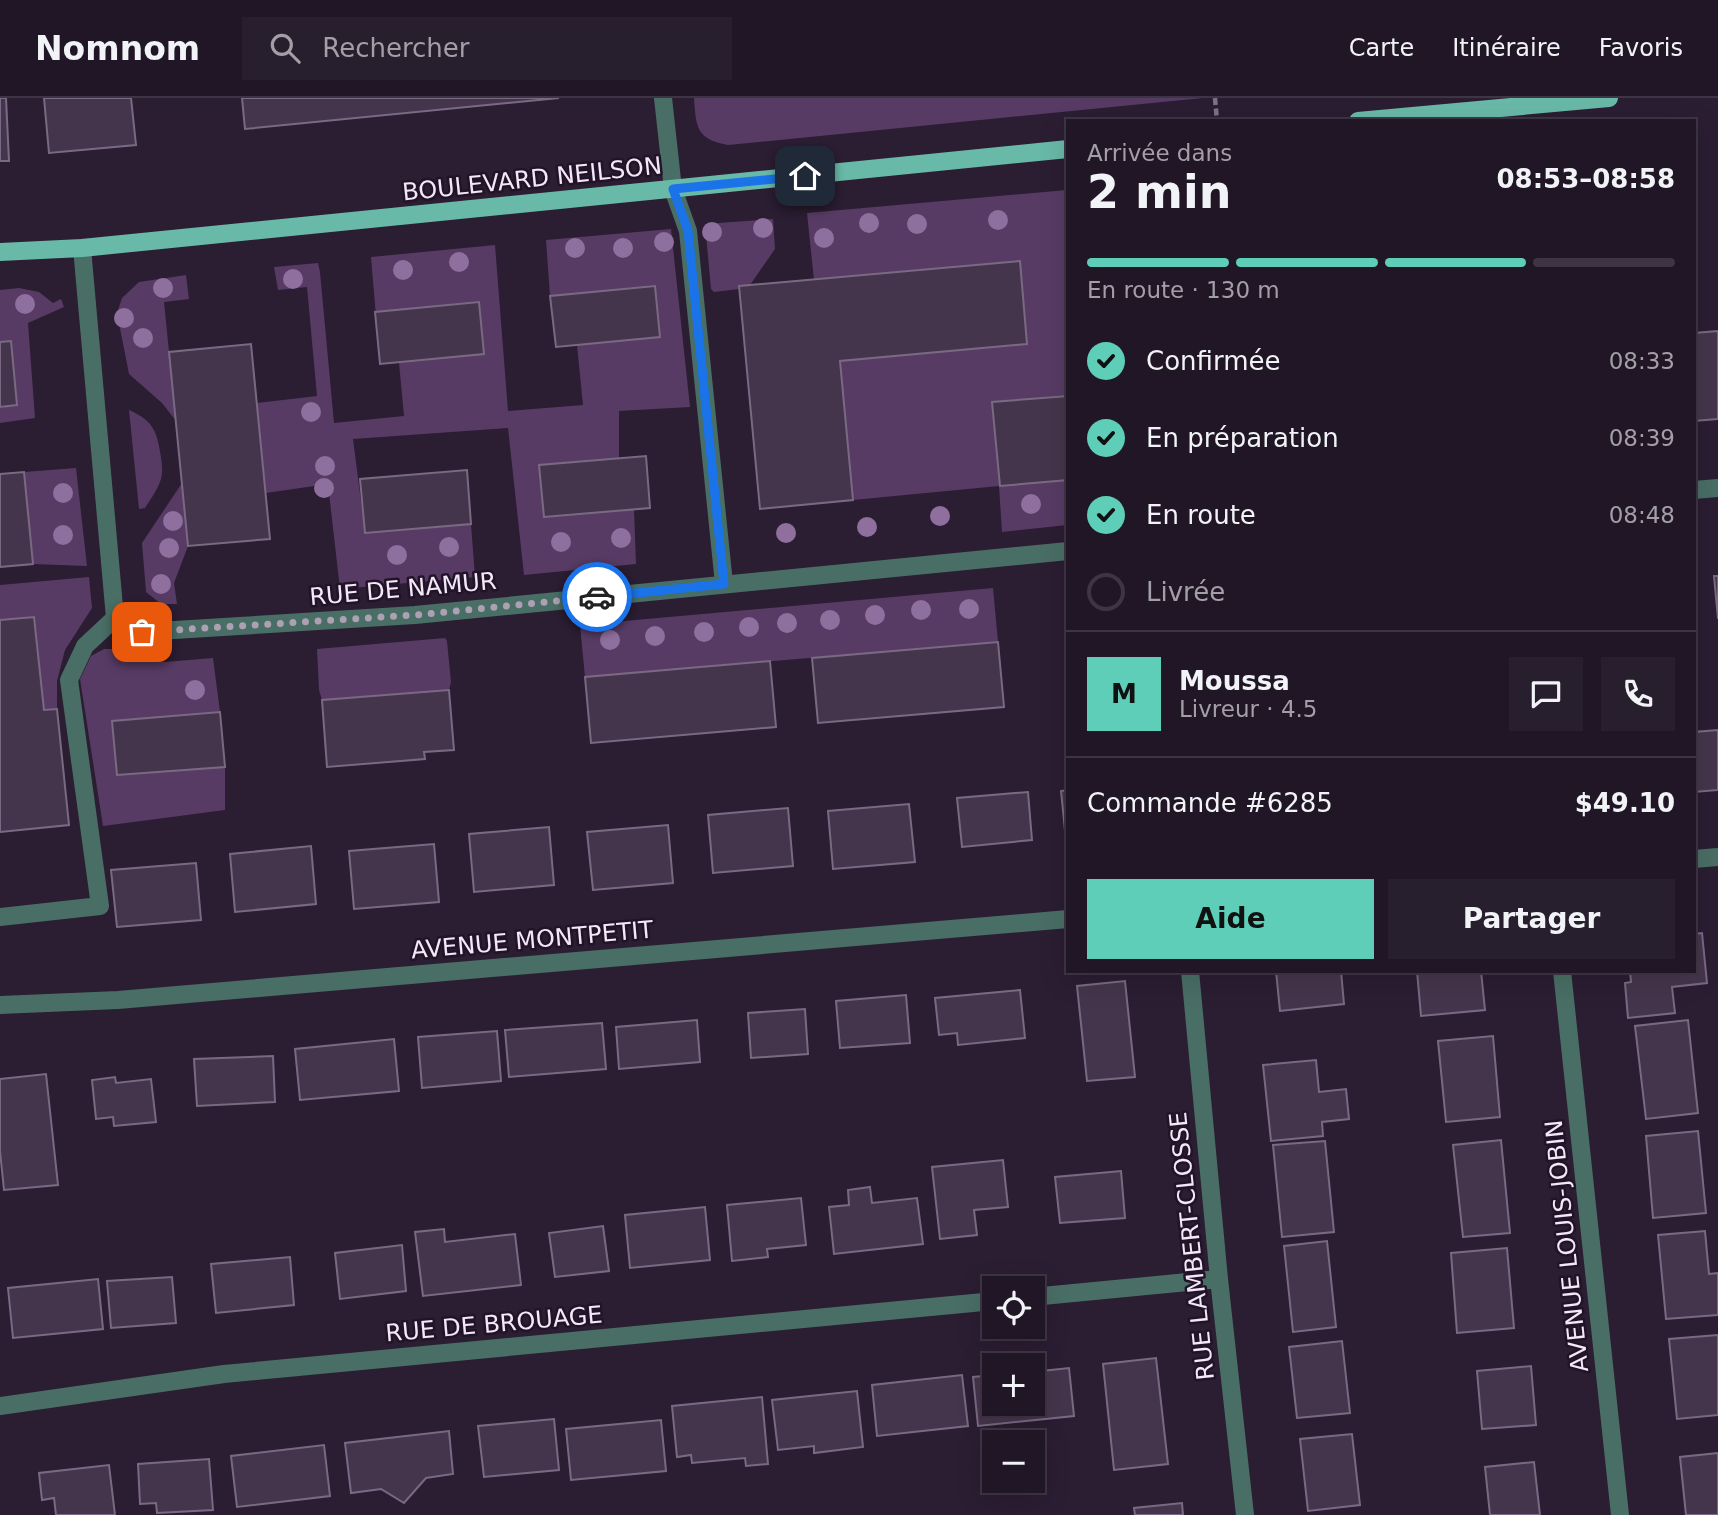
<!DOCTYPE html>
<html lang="fr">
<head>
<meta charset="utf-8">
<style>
  :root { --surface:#201626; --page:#281f2e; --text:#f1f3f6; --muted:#a29fa7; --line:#3d3543; --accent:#5eceb8 }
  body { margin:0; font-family:"DejaVu Sans",sans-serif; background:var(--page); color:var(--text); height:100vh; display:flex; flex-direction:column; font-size:26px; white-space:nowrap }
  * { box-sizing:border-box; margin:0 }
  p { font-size:23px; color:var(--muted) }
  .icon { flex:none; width:38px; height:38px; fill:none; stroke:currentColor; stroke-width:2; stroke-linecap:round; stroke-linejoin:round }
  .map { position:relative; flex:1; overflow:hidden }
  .panel { position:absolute; left:1066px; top:21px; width:630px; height:854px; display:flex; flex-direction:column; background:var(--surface); border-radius:0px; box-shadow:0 7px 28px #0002,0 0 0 2px var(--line) }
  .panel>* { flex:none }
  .tools { position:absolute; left:982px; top:1178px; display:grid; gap:14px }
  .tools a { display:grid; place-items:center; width:63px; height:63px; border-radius:0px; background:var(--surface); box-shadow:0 7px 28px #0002,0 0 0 2px var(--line); font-size:35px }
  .pin { position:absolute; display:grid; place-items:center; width:60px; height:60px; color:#fff; margin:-30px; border-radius:14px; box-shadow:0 4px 10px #0006 }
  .courier { position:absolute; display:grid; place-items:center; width:70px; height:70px; margin:-35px; border:5px solid #1a73e8; border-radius:50%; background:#fff; color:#222; box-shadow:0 2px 9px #0007 }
  .overview em { font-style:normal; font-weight:600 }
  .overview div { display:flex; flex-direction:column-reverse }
  .overview { display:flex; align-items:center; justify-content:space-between; height:119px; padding:0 21px }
  h1 { font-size:46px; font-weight:600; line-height:52px }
  .bar { display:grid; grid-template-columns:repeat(4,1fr); gap:10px 7px; align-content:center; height:84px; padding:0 21px }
  .bar i { height:9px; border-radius:5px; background:var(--line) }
  .bar .selected { background:var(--accent) }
  .bar p { grid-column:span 4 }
  .line { display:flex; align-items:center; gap:18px; padding:0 21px; border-top:2px solid var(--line) }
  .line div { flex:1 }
  .round { display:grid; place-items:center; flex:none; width:74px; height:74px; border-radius:0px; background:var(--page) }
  ol { padding:0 21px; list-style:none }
  li { display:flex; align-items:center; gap:21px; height:77px }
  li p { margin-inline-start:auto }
  li .icon { padding:7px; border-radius:50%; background:var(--accent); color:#111; stroke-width:4 }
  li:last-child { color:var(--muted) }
  li i { width:38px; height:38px; border:4px solid var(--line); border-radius:50% }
  .button { display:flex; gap:14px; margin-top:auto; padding:14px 21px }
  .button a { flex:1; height:80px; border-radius:0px; background:var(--accent); color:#111; font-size:28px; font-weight:600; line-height:80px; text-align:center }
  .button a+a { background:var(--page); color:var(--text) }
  header { display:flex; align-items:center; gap:42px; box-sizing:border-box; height:98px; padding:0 35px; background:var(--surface); border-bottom:2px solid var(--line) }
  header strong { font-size:33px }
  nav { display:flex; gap:38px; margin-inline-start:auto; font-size:24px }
  .search { width:490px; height:63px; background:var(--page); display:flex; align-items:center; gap:18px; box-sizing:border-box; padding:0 24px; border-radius:0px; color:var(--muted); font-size:26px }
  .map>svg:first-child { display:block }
  .green { fill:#573b64 }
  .building { fill:#45354c; stroke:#7a6983; stroke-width:2 }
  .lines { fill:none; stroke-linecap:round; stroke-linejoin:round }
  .path { stroke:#7e7285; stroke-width:4.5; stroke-dasharray:7 3.5; stroke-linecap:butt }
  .minor { stroke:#496e65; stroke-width:18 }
  .major { stroke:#69b9a8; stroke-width:18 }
  .tree { fill:#8e6f9d }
  .done { stroke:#aca1b2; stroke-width:7; stroke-dasharray:0 12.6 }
  .route { stroke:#1a73e8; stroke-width:9 }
  .labels { text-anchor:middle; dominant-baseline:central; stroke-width:5; stroke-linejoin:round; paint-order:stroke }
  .street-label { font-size:24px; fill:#f2e8f7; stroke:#221328 }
</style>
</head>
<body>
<header>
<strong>Nomnom</strong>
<div class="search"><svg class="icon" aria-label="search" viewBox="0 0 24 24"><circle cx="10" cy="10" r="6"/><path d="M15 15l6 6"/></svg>Rechercher</div>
<nav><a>Carte</a><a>Itinéraire</a><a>Favoris</a></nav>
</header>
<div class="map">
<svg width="1718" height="1417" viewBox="0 0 1718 1417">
  <rect width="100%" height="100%" fill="#2b1d32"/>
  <path class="green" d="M694,0H1203L728,47C696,41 696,29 694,0Z
    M1067,92V298L992,305L1000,387L1067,382V427L1002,434L999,388L853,402L840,263L1027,246L1020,163L814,182L807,115Z
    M773,121L775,151L750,187L740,188L739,191L714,194L711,191L705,126Z
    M671,131L690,309L619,313V360L539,367L544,419L634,411L636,466L524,477L508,330L353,341L365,435L471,426L475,479L340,491L328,386L266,395L257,305L317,298L307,189L278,192L274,169L318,165L320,174L334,325L404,318L399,265L380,266L371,159L495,147L508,313L583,307L577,247L660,239L655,188L550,198L546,142Z
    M186,177L189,201L164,204L176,323L162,305L129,276L117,215L122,200L139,184Z
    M19,190L39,194L53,205L61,201L64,209L28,225L35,320L0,325V310L17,307L11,243L0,244V192Z
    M129,312C154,323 157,334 161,359C162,366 163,374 161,381C158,391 150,402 145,410L139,411Z
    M76,370L87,468L33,466L24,374Z
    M182,385L188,448L174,485L177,506H161L146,494L142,445Z
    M89,479L92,510L65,552L57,583V611L44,612L34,519L0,522V487Z
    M993,490L998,544L585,579L580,527Z
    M445,540L447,543L451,584L449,592L322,602L319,592L317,551Z
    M104,551H121L134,557L165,564L213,560L220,614L112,623L117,677L225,669V712L103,728L80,581L91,558Z"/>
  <path class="building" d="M0,0H6L9,63H0Z
    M44,0H131L136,47L49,55Z
    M242,0H559L245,31Z
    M1020,163L1027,246L840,263L853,402L760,411L739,188Z
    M655,188L660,239L556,249L550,198Z
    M479,204L484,256L380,266L375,214Z
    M1718,233V321L1694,323V235Z
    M11,243L17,307L0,309V244Z
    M251,246L270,441L188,448L169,254Z
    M1068,298V382L1000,388L992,304Z
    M646,358L650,410L544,419L539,367Z
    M467,372L471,426L365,435L360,381Z
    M24,374L33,466L0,469V376Z
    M1714,478H1718V521Z
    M34,519L44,612L57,611L69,727L0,734V522Z
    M998,544L1004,609L818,625L812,560Z
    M770,563L776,629L591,645L585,579Z
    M449,592L454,652L424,654L425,661L327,669L322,602Z
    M220,614L225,669L117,677L112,623Z
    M1718,632V692L1694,694V634Z
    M1068,692V751L1067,752L1061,693Z
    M1028,694L1032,742L962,749L957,700Z
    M909,706L915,764L833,771L828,713Z
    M788,710L793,768L713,775L708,717Z
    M668,727L673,785L593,792L587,734Z
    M549,729L554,787L474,794L469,736Z
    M434,746L439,804L354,811L349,753Z
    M311,748L316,806L235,814L230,756Z
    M196,765L201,822L117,829L111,772Z
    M1702,835L1707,885L1672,889L1675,915L1628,920L1625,885L1631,884L1630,873H1694V836Z
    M1276,873H1341L1344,906L1280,913Z
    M1417,873H1481L1485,912L1421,918Z
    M1125,883L1135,979L1087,983L1077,888Z
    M1020,892L1025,940L958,947L957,935L939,937L935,900Z
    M906,897L910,945L840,950L836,903Z
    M805,911L808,956L751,960L748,915Z
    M697,922L700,964L619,971L616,929Z
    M1688,922L1698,1015L1646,1021L1635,928Z
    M602,925L606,971L509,979L505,932Z
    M497,933L501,983L422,990L418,939Z
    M1493,938L1500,1019L1446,1024L1438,943Z
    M394,941L399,993L300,1002L295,951Z
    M273,958L275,1004L197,1008L194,961Z
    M1316,962L1319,994L1346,991L1349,1021L1322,1024L1323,1038L1271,1043L1263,967Z
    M46,976L58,1087L4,1092L0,1053V981Z
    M115,979L116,985L151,981L156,1024L114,1028L113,1019L96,1021L92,982Z
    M1698,1033L1706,1115L1653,1120L1646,1038Z
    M1501,1042L1510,1135L1463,1139L1453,1047Z
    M1325,1043L1334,1134L1282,1139L1273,1047Z
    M1003,1062L1008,1109L974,1112L977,1137L940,1141L932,1069Z
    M1121,1073L1125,1120L1060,1125L1055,1079Z
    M870,1089L872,1105L917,1100L923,1146L834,1156L829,1109L849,1107L848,1092Z
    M801,1100L806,1147L767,1151L768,1159L732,1163L727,1107Z
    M705,1109L710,1162L630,1170L625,1117Z
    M603,1128L609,1173L555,1179L549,1135Z
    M444,1131L445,1144L515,1136L521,1187L423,1198L415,1134Z
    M1705,1133L1709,1176L1718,1175V1217L1666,1221L1658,1137Z
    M1327,1143L1336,1229L1293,1234L1284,1148Z
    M402,1147L406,1193L340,1201L335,1155Z
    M1507,1150L1514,1230L1457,1235L1451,1155Z
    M290,1159L294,1207L216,1215L211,1166Z
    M172,1179L176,1225L111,1230L107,1183Z
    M98,1181L103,1231L13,1240L8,1190Z
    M1718,1237V1317L1677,1321L1669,1241Z
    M1342,1243L1350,1315L1297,1320L1289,1249Z
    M1156,1260L1168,1366L1114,1372L1103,1266Z
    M1531,1268L1536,1327L1482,1331L1477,1273Z
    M1069,1270L1074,1318L978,1328L973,1279L994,1277V1306H1032V1274Z
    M962,1277L968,1328L877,1338L872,1287Z
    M857,1293L863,1349L814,1355V1348L778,1352L772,1302Z
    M762,1299L768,1366L746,1368L745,1360L692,1365L691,1357L677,1359L672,1308Z
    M554,1321L559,1372L484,1379L478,1328Z
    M661,1322L666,1373L571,1382L566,1331Z
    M449,1333L453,1376L426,1380L404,1405L381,1391L351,1395L345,1345Z
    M1352,1336L1360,1407L1308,1413L1300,1341Z
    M324,1347L330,1398L237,1409L231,1358Z
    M1718,1355V1417H1686L1680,1359Z
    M209,1361L213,1412L157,1415L156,1405L140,1406L138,1366Z
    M1534,1364L1540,1417H1490L1485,1369Z
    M109,1367L115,1417H56L54,1400L42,1402L39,1375Z
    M1182,1405L1183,1417H1135L1134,1410Z"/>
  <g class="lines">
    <path class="path" d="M1215,0L1217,23"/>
    <path class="minor" d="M663,0L673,91L688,133L724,486
      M82,150L115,520L142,534L415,517L1068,453
      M1694,392L1718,390
      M1694,761L1718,759
      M0,819L100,808L69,582L85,548L115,520
      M1190,873L1219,1181L1245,1417
      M1562,873L1620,1417
      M0,907L118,902L1068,821
      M1032,1199L1219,1181
      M0,1308L224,1276L994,1203"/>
    <path class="major" d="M1358,23L1609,0
      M0,154L82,150L1068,51"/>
  </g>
  <g class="tree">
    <circle cx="998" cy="122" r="10"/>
    <circle cx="869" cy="125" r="10"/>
    <circle cx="917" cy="126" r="10"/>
    <circle cx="763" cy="130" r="10"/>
    <circle cx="712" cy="134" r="10"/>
    <circle cx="824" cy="140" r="10"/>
    <circle cx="664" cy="144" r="10"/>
    <circle cx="575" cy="150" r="10"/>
    <circle cx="623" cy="150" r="10"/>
    <circle cx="459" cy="164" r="10"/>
    <circle cx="403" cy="172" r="10"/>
    <circle cx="293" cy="181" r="10"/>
    <circle cx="163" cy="190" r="10"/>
    <circle cx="25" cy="206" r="10"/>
    <circle cx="124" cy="220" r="10"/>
    <circle cx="143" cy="240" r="10"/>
    <circle cx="311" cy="314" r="10"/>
    <circle cx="325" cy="368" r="10"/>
    <circle cx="324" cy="390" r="10"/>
    <circle cx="63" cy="395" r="10"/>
    <circle cx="1031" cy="406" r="10"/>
    <circle cx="940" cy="418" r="10"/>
    <circle cx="173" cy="423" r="10"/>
    <circle cx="867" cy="429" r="10"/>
    <circle cx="786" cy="435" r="10"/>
    <circle cx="63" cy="437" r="10"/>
    <circle cx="621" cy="440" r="10"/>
    <circle cx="561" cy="444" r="10"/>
    <circle cx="449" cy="449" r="10"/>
    <circle cx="169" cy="450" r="10"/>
    <circle cx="397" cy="457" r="10"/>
    <circle cx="161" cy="486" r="10"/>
    <circle cx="969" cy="511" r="10"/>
    <circle cx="921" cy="512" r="10"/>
    <circle cx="875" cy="517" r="10"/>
    <circle cx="830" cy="522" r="10"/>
    <circle cx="787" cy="525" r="10"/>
    <circle cx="749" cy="529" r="10"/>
    <circle cx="704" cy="534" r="10"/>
    <circle cx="655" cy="538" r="10"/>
    <circle cx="610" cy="542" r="10"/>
    <circle cx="195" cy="592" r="10"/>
  </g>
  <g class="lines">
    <path class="done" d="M142,534L415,517L597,499"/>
    <path class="route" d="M597,499L724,486L688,133L673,91L805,78"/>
  </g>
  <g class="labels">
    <g class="street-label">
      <text transform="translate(532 81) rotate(-6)">BOULEVARD NEILSON</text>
      <text transform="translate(403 491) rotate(-5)">RUE DE NAMUR</text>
      <text transform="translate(532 842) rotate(-5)">AVENUE MONTPETIT</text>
      <text transform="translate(1192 1148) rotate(-96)">RUE LAMBERT-CLOSSE</text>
      <text transform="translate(1567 1148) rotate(-96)">AVENUE LOUIS-JOBIN</text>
      <text transform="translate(494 1226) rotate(-5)">RUE DE BROUAGE</text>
    </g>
  </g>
</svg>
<div class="tools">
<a><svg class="icon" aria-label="locate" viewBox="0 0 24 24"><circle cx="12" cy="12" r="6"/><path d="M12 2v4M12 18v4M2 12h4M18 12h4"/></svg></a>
<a>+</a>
<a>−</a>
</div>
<div class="pin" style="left:142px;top:534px;background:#ea580c"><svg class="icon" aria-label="bag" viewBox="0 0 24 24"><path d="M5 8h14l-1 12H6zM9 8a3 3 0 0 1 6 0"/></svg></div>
<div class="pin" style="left:805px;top:78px;background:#1f2937"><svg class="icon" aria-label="home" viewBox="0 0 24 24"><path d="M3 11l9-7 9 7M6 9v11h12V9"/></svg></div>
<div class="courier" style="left:597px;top:499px"><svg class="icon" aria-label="car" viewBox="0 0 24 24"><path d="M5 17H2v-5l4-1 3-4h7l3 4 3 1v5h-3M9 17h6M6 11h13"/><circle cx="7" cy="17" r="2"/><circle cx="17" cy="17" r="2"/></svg></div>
<section class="panel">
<div class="overview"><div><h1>2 min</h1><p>Arrivée dans</p></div><em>08:53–08:58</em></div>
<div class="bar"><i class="selected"></i><i class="selected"></i><i class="selected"></i><i></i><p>En route · 130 m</p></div>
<ol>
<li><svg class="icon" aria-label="check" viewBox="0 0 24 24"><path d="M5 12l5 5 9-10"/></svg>Confirmée<p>08:33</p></li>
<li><svg class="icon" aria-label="check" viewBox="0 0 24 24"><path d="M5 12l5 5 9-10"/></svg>En préparation<p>08:39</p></li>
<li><svg class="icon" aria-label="check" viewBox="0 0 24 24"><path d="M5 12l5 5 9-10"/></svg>En route<p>08:48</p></li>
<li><i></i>Livrée</li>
</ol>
<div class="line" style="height:126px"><b class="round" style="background:var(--accent);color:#111">M</b><div><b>Moussa</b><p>Livreur · 4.5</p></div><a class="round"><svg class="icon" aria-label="chat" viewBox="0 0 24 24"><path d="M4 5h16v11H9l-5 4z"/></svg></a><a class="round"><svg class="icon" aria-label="phone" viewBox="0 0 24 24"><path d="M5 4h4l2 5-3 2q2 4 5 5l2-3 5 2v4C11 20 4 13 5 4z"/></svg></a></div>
<div class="line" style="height:91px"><div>Commande #6285</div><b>$49.10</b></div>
<div class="button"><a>Aide</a><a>Partager</a></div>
</section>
</div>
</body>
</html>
